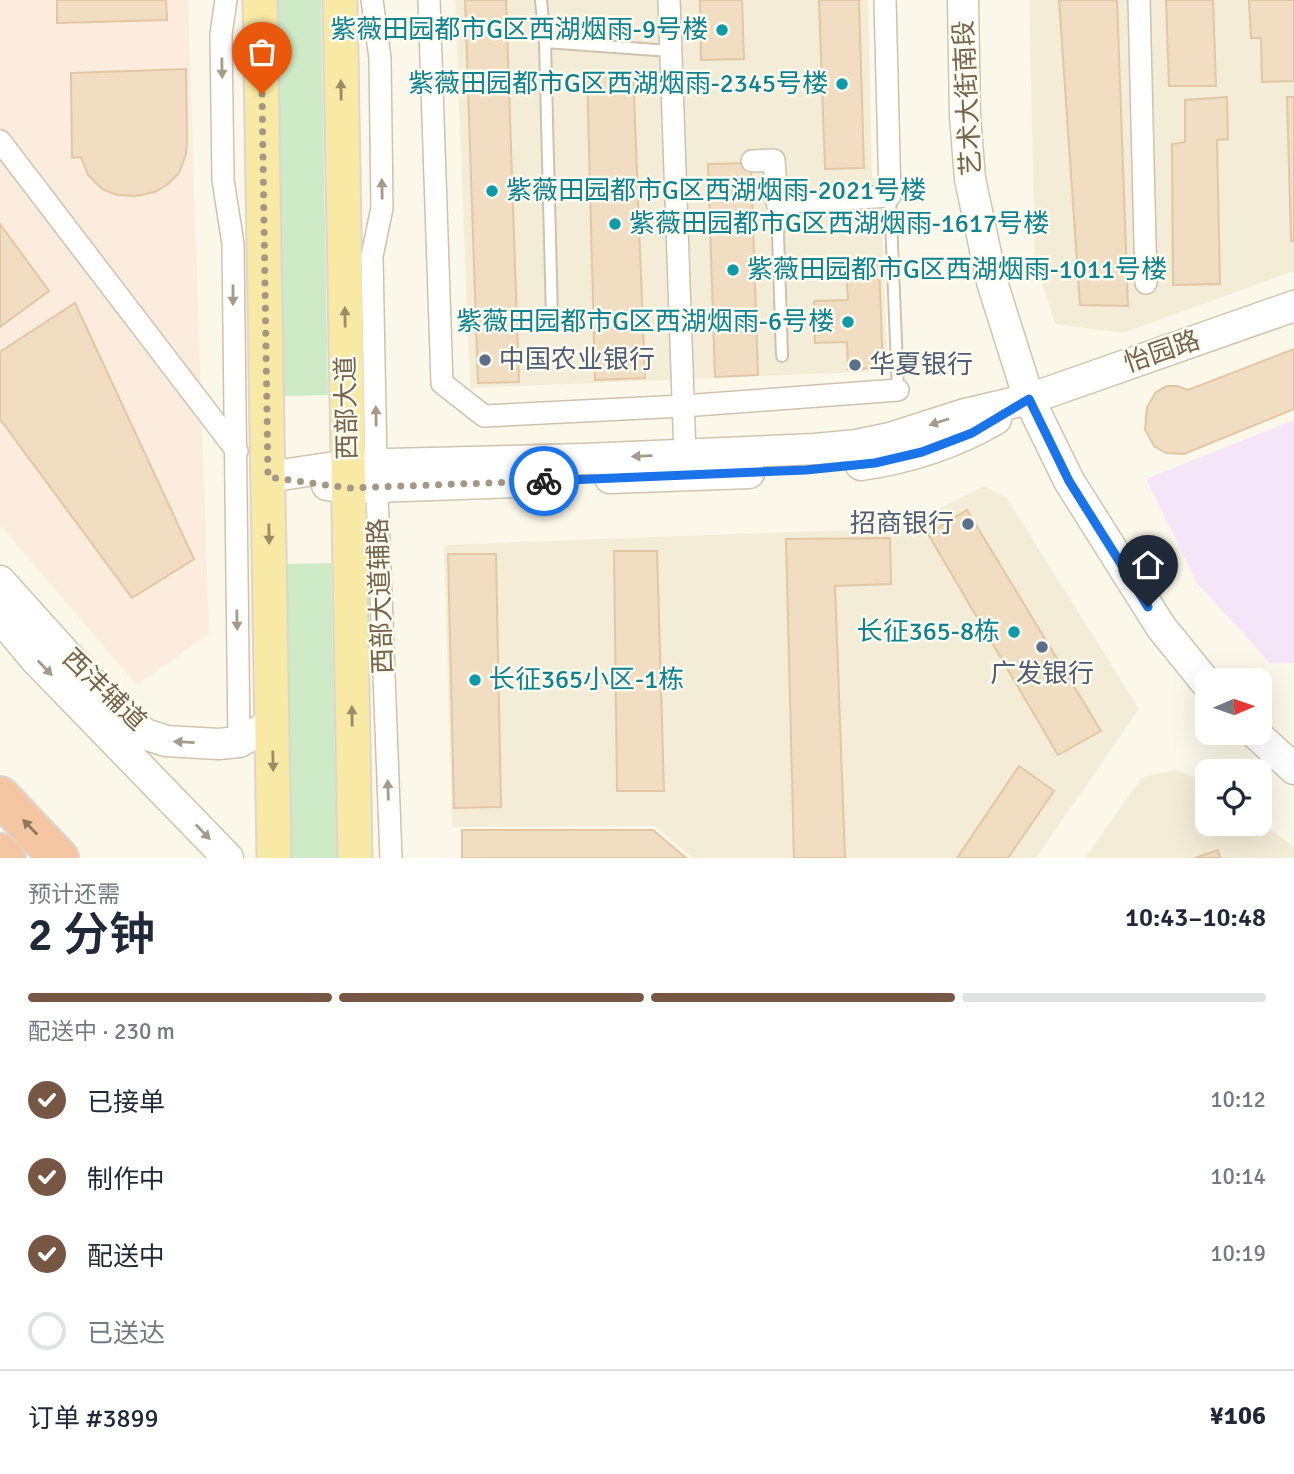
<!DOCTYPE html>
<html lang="zh">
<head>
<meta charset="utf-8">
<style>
  :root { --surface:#fff; --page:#f2f2f3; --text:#1f2937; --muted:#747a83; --line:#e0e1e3; --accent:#775643 }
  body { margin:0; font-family:Signika,"Noto Sans SC",sans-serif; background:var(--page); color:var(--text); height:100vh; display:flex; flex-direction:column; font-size:26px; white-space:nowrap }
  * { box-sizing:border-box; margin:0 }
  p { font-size:23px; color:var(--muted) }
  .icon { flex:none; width:38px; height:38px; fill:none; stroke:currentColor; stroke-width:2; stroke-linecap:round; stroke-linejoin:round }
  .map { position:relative; height:858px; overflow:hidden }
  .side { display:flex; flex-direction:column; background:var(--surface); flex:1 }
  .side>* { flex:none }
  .needle { width:46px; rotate:88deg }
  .tools { position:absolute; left:1195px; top:668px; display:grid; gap:14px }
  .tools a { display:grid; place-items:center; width:77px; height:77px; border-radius:14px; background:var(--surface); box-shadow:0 7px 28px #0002; font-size:35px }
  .pin { position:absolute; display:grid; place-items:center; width:60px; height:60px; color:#fff; margin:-72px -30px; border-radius:50% 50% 50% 0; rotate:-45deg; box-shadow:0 0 7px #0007 }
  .pin .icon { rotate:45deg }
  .courier { position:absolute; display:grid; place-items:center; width:70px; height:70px; margin:-35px; border:5px solid #1a73e8; border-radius:50%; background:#fff; color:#222; box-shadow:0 2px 9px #0007 }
  .head em { font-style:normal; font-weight:600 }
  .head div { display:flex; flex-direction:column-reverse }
  .head { display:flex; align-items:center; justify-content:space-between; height:119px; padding:0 28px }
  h1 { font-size:46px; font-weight:600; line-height:52px }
  .bar { display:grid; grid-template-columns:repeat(4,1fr); gap:10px 7px; align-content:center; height:84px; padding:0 28px }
  .bar i { height:9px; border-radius:5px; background:var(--line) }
  .bar .on { background:var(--accent) }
  .bar p { grid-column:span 4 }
  .line { display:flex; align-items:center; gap:18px; padding:0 28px; border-top:2px solid var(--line) }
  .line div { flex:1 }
  ol { padding:0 28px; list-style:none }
  li { display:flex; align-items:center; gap:21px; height:77px }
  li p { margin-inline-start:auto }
  li .icon { padding:7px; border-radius:50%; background:var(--accent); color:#fff; stroke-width:4 }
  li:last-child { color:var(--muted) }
  li i { width:38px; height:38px; border:4px solid var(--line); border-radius:50% }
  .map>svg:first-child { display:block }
  .residential { fill:#f3ecd7 }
  .commercial { fill:#fcecdd }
  .education { fill:#f5e5f9 }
  .green { fill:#cfeac7 }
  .building { fill:#f1ddc1; stroke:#e3c7a2; stroke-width:2 }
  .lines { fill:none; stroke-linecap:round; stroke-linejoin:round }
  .lane-casing { stroke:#cec2af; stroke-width:14 }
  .street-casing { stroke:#cec2af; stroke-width:24 }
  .secondary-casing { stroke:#d1c4ac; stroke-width:33 }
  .primary-casing { stroke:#dbd6d1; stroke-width:37 }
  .highway-casing { stroke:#dbd6d1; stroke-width:42 }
  .lane { stroke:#fff; stroke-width:10 }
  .street { stroke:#fff; stroke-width:21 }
  .secondary { stroke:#fff; stroke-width:30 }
  .primary { stroke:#f8e9a4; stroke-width:33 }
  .highway { stroke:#f4c7a2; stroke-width:38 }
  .oneway { fill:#a69a8b }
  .oneway2 { fill:#9d8b67 }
  .oneway3 { fill:#8f775e }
  .done { stroke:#a59784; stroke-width:7; stroke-dasharray:0 12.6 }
  .route { stroke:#1a73e8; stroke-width:9 }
  .culture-dot { fill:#0f9aa8; stroke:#fefbef; stroke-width:2.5 }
  .service-dot { fill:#5c6f8a; stroke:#fefbef; stroke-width:2.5 }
  .labels { text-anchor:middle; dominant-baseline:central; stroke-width:5; stroke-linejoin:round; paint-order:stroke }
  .culture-label { font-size:26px; fill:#0d838f; stroke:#fefbef; text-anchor:end }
  .street-label { font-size:26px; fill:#76634d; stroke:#fefbef }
  .service-label { font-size:26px; fill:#4e5e75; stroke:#fefbef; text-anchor:start }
</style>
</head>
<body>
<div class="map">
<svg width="1294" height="858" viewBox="0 0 1294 858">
  <rect width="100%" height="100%" fill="#fcf8e9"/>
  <path class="residential" d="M455,0H868L872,178L880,179L888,371L470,388Z
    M1029,0H1294V271L1123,333L1055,324L1035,260Z
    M984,486L1007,498L1139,709L1036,858H693L655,826L452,827L444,545L900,528Z
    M1176,770L1207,782L1208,824H1260V821L1294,847V858H1085L1142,777Z"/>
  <path class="commercial" d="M0,0H188L209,634L137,685L0,525Z"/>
  <path class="education" d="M1294,420V663H1270L1197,583L1146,479Z"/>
  <path class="green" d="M277,0H321L328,395L284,396Z
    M331,563L337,858H291L286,564Z"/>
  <path class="building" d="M57,0H166L167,20L57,23Z
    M465,0H506L519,382L478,383Z
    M700,0H742L744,59L701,60Z
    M819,0H859L864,168L825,169Z
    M1059,0H1117L1128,306L1080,305Z
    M1166,0H1213L1216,86H1169Z
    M1249,0H1294V81L1262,82L1261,38H1251Z
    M186,69L187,140L186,154L179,173L168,184L155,192L136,196L117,195L102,189L88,175L81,157L72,158L71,73Z
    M633,70L645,378L595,380L587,71Z
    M1227,97L1228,139L1217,140L1220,284L1173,285L1172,144L1185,142V100Z
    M1287,97H1294V241H1291Z
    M751,163L758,375L715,377L708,164Z
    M0,224L49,291L0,327Z
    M879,262L883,368L848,369L847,342L815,343L814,301L848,300L846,264Z
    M75,303L194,559L132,598L0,419V352Z
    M1294,349V409L1184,454L1166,453L1154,446L1145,429L1147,407L1156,392L1167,386H1177L1188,390Z
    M967,510L1101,731L1058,755L928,534Z
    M890,538L891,584L835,586L845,858H794L786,539Z
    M614,551H657L664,791H617Z
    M448,554H496L501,807L454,808Z
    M1019,766L1054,791L1008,858H957Z
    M462,830H653L686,858H462Z
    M1218,850L1220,858H1195Z"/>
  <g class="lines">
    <defs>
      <path id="lane" d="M541,0L545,42L552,318
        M545,42L670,51
        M890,196L898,390
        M777,203L782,356"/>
      <path id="street" d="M226,0L221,34L223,180L233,244L239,742
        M372,0L380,58L382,208L372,256L376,465L391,858
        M429,0L442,383L484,416L683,406L898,390
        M669,0L685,455
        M1139,0L1146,283
        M0,141L237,451
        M752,161L774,160L777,203L890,196L885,0"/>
      <path id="secondary" d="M963,0L965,116L970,179L992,282L1029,399L1069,481L1161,627L1208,685
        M861,465C909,458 955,443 996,419
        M268,477L348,465L584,459L815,449L857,445L890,438L965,414L1029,399L1294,306
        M610,478L749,473
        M327,485L348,488L515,482
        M0,581L108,701L145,734L166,741L218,744L239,742L272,724
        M0,617L35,659L228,858
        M1255,733L1294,769"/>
      <path id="primary" d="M260,0L274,858
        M340,0L355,858"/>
      <path id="highway" d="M0,796L59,858
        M0,853L6,858"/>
    </defs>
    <use href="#lane" class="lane-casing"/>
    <use href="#street" class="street-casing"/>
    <use href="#secondary" class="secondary-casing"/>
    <use href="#primary" class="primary-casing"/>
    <use href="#highway" class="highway-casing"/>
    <use href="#lane" class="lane"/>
    <use href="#street" class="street"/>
    <use href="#secondary" class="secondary"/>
    <use href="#primary" class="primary"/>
    <use href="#highway" class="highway"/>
  </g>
  <defs><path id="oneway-solid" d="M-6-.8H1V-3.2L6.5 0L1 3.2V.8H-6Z" transform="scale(1.75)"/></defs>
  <g class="oneway">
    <use href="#oneway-solid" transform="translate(222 68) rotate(89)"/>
    <use href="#oneway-solid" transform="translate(382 189) rotate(-91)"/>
    <use href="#oneway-solid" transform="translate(233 295) rotate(90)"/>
    <use href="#oneway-solid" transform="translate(376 416) rotate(-91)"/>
    <use href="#oneway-solid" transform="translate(939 422) rotate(162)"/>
    <use href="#oneway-solid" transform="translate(642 456) rotate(178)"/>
    <use href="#oneway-solid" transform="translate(237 620) rotate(89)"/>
    <use href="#oneway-solid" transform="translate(45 668) rotate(46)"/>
    <use href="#oneway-solid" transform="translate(184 742) rotate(-177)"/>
    <use href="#oneway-solid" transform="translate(388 790) rotate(-92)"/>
    <use href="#oneway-solid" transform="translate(203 832) rotate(46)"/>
  </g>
  <g class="oneway2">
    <use href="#oneway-solid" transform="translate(341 90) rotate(-91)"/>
    <use href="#oneway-solid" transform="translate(345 317) rotate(-91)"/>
    <use href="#oneway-solid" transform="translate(269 534) rotate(89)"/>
    <use href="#oneway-solid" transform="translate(352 716) rotate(-91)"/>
    <use href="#oneway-solid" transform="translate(273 761) rotate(89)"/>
  </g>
  <use class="oneway3" href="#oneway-solid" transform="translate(30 827) rotate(-134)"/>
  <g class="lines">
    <path class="done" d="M262,94L268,477L348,488L544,481"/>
    <path class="route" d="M544,481L806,470L875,463L922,452L972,433L1029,399L1069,481L1148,607"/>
  </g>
  <g class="culture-dot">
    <circle cx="722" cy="30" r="7"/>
    <circle cx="842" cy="84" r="7"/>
    <circle cx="492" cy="191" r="7"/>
    <circle cx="615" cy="224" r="7"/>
    <circle cx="733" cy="270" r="7"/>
    <circle cx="848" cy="322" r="7"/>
    <circle cx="1014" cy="632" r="7"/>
    <circle cx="475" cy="680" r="7"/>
  </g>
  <g class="service-dot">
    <circle cx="485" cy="360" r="7"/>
    <circle cx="855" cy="365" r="7"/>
    <circle cx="968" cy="524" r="7"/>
    <circle cx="1042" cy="647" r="7"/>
  </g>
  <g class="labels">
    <g class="culture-label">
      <text x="708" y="30">紫薇田园都市G区西湖烟雨-9号楼</text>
      <text x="828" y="84">紫薇田园都市G区西湖烟雨-2345号楼</text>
      <text x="506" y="191" text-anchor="start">紫薇田园都市G区西湖烟雨-2021号楼</text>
      <text x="629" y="224" text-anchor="start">紫薇田园都市G区西湖烟雨-1617号楼</text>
      <text x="747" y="270" text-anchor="start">紫薇田园都市G区西湖烟雨-1011号楼</text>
      <text x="834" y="322">紫薇田园都市G区西湖烟雨-6号楼</text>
      <text x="1000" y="632">长征365-8栋</text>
      <text x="489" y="680" text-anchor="start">长征365小区-1栋</text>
    </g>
    <g class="street-label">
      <text transform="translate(968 98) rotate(-93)">艺术大街南段</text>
      <text transform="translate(1162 352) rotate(-19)">怡园路</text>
      <text transform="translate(347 408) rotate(-91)">西部大道</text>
      <text transform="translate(381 596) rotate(-92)">西部大道辅路</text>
      <text transform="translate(104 690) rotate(44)">西沣辅道</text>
    </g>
    <g class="service-label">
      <text x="499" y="360">中国农业银行</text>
      <text x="869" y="365">华夏银行</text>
      <text x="954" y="524" text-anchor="end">招商银行</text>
      <text x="1042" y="674" text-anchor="middle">广发银行</text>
    </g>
  </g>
</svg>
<div class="tools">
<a><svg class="needle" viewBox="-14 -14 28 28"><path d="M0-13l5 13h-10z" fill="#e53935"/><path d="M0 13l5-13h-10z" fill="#747a83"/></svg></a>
<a><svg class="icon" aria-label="locate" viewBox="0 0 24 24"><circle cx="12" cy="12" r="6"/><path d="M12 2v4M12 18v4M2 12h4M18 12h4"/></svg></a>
</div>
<div class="pin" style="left:262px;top:94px;background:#ea580c"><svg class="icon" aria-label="bag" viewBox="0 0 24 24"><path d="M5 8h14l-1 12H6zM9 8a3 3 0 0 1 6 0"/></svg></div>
<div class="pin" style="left:1148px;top:607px;background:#1f2937"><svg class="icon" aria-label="home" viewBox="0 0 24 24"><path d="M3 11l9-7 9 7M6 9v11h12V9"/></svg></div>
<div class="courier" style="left:544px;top:481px"><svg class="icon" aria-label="bike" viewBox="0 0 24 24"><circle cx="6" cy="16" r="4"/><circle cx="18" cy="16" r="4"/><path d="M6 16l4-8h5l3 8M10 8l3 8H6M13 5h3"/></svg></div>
</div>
<section class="side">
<div class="head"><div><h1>2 分钟</h1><p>预计还需</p></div><em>10:43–10:48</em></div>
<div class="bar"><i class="on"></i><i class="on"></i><i class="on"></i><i></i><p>配送中 · 230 m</p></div>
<ol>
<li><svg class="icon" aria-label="check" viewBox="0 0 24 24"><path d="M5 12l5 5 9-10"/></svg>已接单<p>10:12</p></li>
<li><svg class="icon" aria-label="check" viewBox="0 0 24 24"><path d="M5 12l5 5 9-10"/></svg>制作中<p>10:14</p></li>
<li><svg class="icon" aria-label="check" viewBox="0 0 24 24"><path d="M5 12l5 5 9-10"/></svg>配送中<p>10:19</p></li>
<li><i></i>已送达</li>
</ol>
<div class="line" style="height:91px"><div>订单 #3899</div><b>¥106</b></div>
</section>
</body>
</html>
